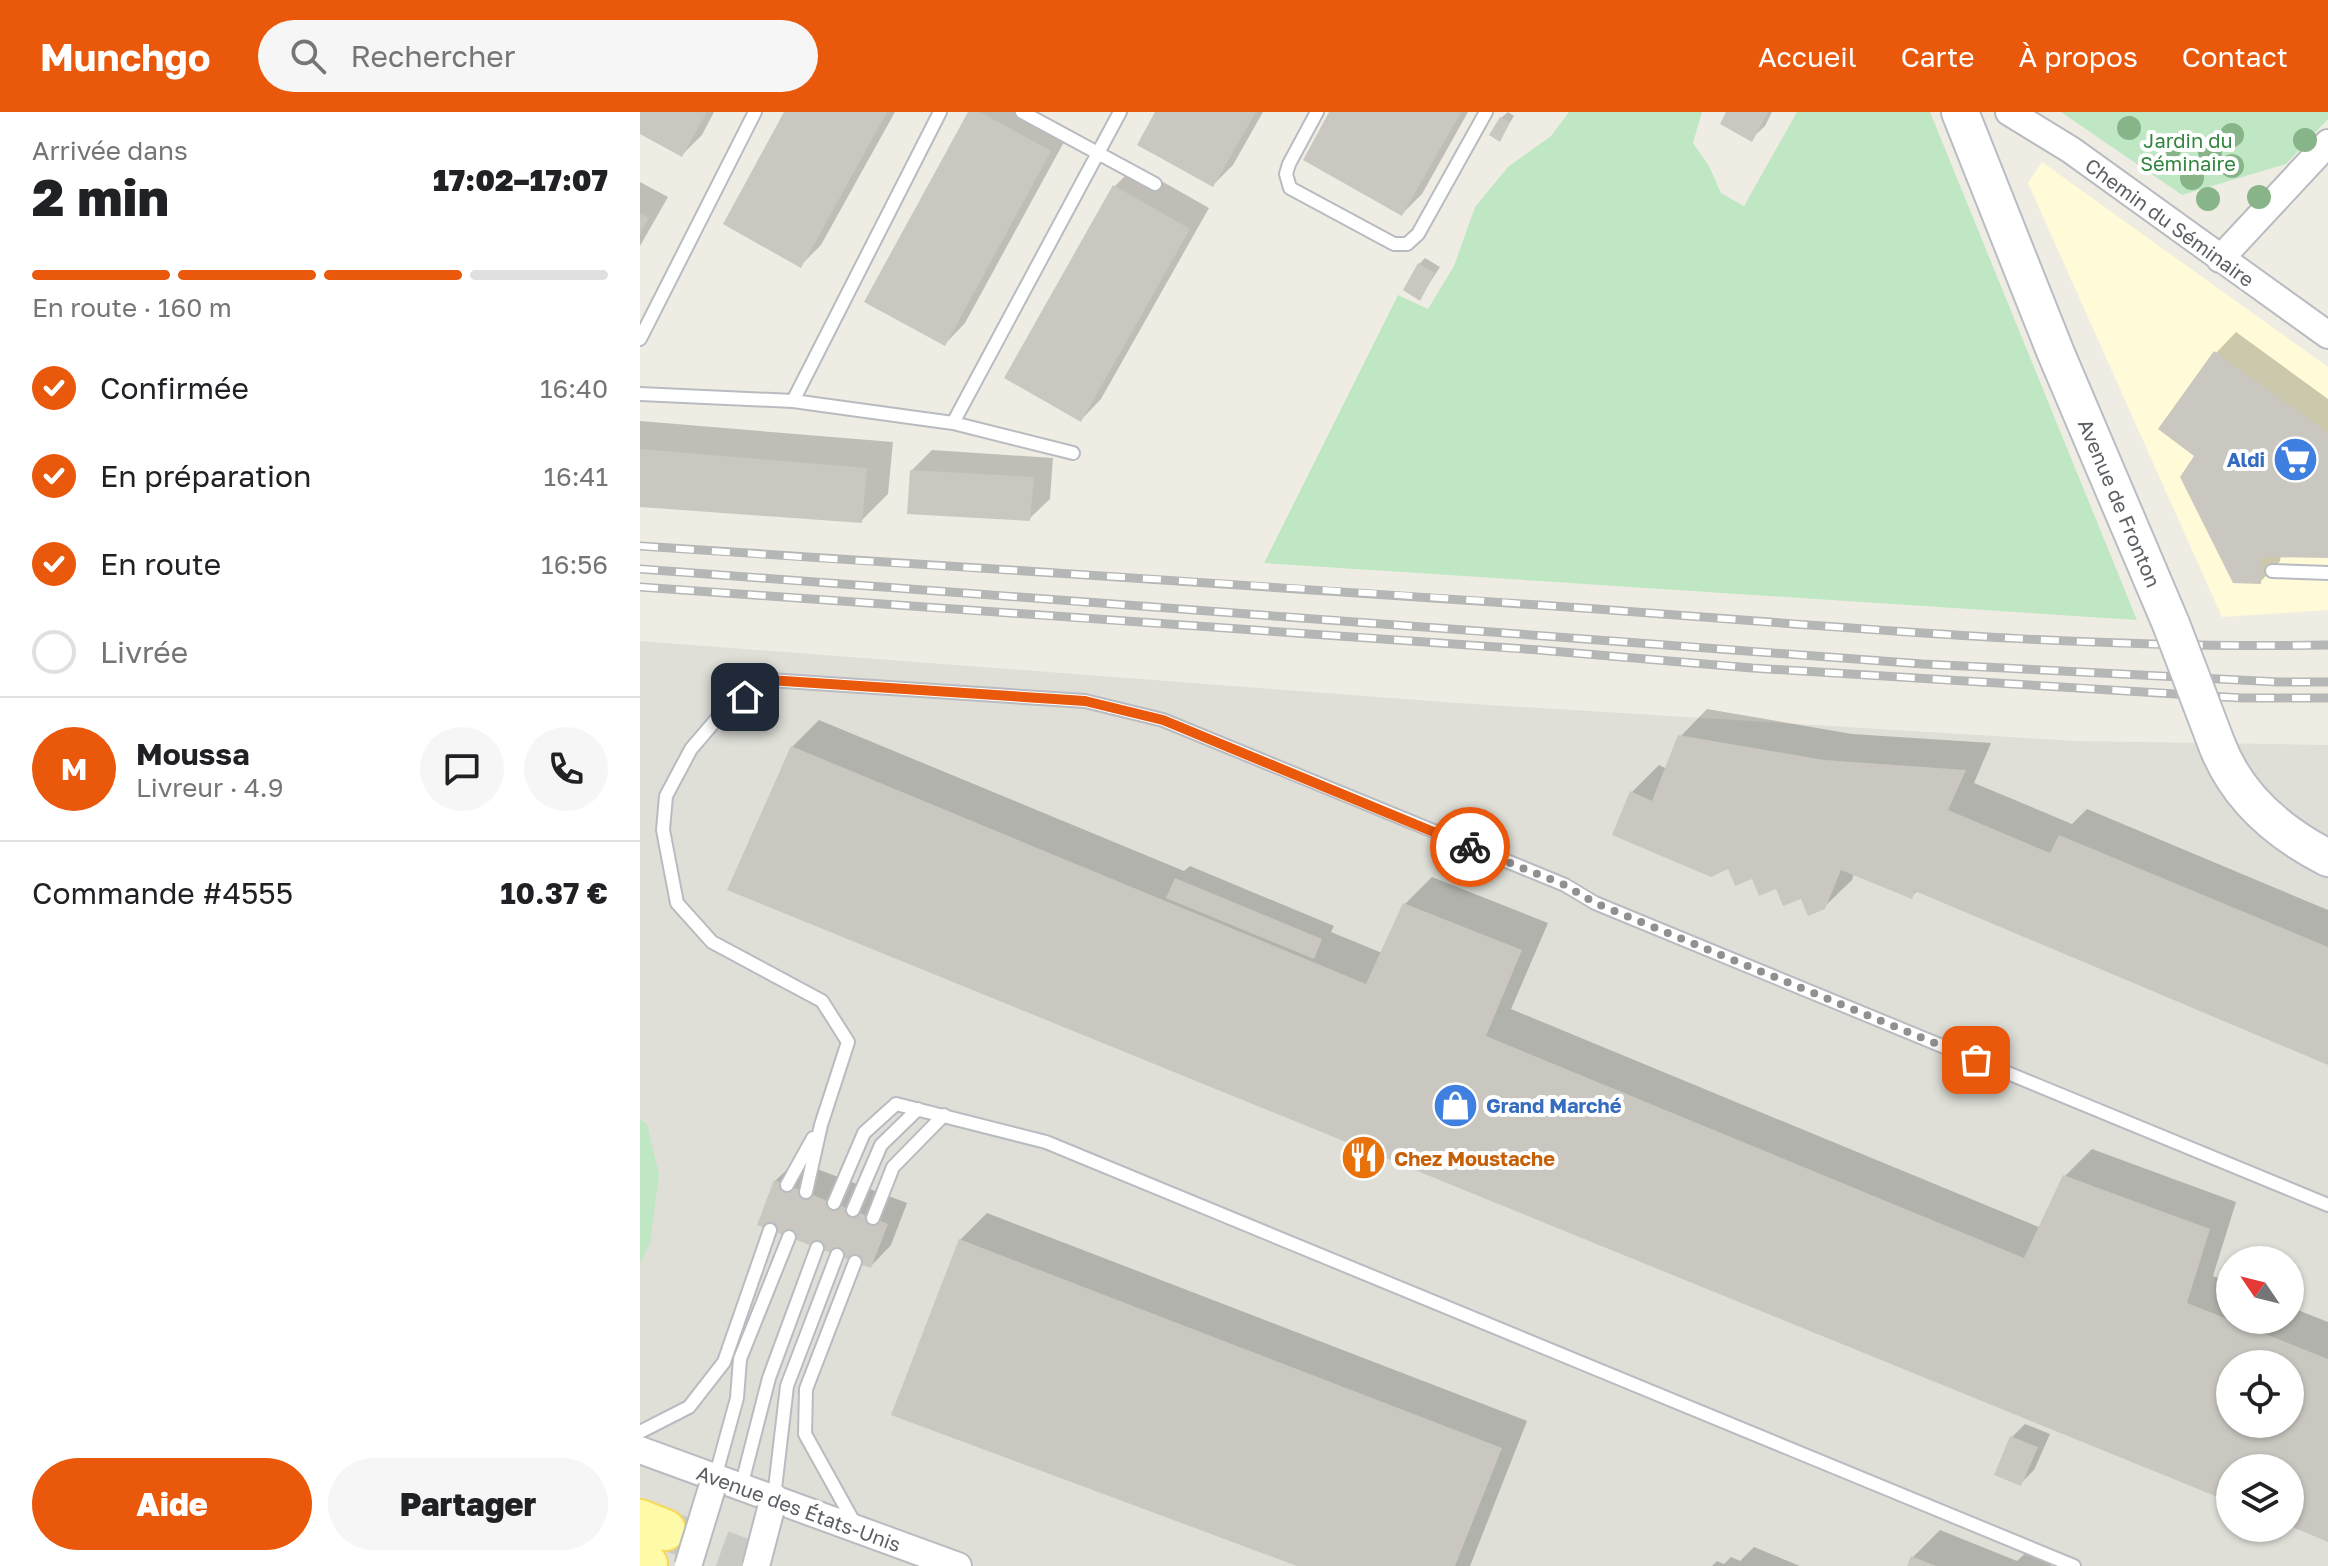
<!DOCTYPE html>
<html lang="fr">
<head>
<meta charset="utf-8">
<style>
  :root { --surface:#fff; --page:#f6f6f6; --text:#202124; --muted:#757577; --line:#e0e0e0; --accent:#ea580c }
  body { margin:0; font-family:"Golos Text",sans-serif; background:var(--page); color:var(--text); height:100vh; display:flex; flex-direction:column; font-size:30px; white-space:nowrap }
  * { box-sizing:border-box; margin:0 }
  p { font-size:26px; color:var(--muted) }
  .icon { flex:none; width:44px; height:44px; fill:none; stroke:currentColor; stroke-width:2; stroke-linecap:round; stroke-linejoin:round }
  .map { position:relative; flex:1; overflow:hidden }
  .sheet { display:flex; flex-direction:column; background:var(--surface); width:640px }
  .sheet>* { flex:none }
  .needle { width:52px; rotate:305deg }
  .fabs { position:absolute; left:1576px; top:1134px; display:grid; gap:16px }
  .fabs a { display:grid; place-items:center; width:88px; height:88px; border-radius:50%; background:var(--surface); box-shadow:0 2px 6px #0004; font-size:40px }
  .pin { position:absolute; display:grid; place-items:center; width:68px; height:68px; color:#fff; margin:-34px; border-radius:16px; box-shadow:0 4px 12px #0006 }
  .courier { position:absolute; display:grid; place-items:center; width:80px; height:80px; margin:-40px; border:6px solid #ea580c; border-radius:50%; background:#fff; color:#222; box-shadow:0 2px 10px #0007 }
  .head em { font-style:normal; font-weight:800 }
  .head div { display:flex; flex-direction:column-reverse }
  .head { display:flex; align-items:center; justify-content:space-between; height:136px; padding:0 32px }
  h1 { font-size:52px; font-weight:800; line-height:60px }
  .bar { display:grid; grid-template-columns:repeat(4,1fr); gap:12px 8px; align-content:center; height:96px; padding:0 32px }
  .bar i { height:10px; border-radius:6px; background:var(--line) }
  .bar .on { background:var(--accent) }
  .bar p { grid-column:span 4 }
  .line { display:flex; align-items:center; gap:20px; padding:0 32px; border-top:2px solid var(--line) }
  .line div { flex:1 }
  .round { display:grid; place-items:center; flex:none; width:84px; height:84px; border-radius:42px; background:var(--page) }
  ol { padding:0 32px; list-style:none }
  li { display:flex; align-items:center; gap:24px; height:88px }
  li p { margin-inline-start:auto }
  li .icon { padding:8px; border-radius:50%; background:var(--accent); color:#fff; stroke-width:4 }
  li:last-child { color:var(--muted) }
  li i { width:44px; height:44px; border:4px solid var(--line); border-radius:50% }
  .action { display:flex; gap:16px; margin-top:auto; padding:16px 32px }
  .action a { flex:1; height:92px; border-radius:48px; background:var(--accent); color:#fff; font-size:32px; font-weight:800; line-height:92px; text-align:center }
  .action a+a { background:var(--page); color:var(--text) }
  header { display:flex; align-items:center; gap:48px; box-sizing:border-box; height:112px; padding:0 40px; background:var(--accent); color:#fff }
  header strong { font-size:38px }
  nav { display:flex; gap:44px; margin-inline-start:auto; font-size:28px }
  .search { width:560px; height:72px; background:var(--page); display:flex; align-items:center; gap:20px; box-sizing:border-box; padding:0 28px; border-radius:44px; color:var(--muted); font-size:30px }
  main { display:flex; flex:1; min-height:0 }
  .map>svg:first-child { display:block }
  .commercial { fill:#fffad8 }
  .industrial { fill:#dfdfd8; fill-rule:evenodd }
  .green { fill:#bfe7c3 }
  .shadow { fill:#0003; fill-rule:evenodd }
  .building { fill:#cac7c1; fill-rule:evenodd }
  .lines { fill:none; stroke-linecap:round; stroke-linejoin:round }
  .primary-tunnel { stroke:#cacac4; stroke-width:40; stroke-dasharray:40 20; stroke-linecap:butt }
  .lane-casing { stroke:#b8bbc0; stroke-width:16 }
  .street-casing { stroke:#b8bbc0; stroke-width:30 }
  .secondary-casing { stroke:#b9bcc2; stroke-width:40 }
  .primary-casing { stroke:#f6d956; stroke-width:44 }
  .lane { stroke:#fff; stroke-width:12 }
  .street { stroke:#fff; stroke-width:26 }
  .secondary { stroke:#fff; stroke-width:36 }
  .primary { stroke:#fffaa8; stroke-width:40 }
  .rail-casing { stroke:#b5b6b6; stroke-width:9 }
  .rail { stroke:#fff; stroke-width:6; stroke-dasharray:18; stroke-linecap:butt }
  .street-bridge-casing { stroke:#b8bbc0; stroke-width:30; stroke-linecap:butt }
  .secondary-bridge-casing { stroke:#b9bcc2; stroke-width:40; stroke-linecap:butt }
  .street-bridge { stroke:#fff; stroke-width:26 }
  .secondary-bridge { stroke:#fff; stroke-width:36 }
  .tree { fill:#87b489 }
  .done { stroke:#8f9191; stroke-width:8; stroke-dasharray:0 14.4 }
  .route { stroke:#ea580c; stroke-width:10 }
  .labels { text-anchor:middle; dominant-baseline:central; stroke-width:8; stroke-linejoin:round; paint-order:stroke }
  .park-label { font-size:20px; fill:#32853f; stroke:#fff }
  .street-label { font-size:20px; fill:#5b5f65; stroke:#fff }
  .shop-label { font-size:20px; font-weight:bold; fill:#366cbe; stroke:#fff; text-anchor:end }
  .food-label { font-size:20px; font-weight:bold; fill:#c56008; stroke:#fff; text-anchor:start }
</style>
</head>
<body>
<header>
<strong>Munchgo</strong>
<div class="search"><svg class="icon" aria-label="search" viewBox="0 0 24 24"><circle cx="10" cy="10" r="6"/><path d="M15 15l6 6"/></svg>Rechercher</div>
<nav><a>Accueil</a><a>Carte</a><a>À propos</a><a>Contact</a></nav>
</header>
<main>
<section class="sheet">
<div class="head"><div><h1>2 min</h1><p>Arrivée dans</p></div><em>17:02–17:07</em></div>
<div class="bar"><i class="on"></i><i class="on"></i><i class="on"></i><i></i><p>En route · 160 m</p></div>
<ol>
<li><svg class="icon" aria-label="check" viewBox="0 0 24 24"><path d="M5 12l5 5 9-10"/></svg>Confirmée<p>16:40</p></li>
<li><svg class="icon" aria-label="check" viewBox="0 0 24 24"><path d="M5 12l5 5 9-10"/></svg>En préparation<p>16:41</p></li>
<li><svg class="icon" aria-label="check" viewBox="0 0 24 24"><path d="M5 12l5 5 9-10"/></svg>En route<p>16:56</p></li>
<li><i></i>Livrée</li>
</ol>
<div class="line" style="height:144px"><b class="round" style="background:var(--accent);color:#fff">M</b><div><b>Moussa</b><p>Livreur · 4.9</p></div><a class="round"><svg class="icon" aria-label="chat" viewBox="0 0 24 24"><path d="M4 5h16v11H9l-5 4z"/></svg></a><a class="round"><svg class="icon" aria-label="phone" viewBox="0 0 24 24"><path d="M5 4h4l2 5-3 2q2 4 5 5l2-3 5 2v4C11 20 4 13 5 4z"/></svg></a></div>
<div class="line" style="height:104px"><div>Commande #4555</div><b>10.37 €</b></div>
<div class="action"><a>Aide</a><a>Partager</a></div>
</section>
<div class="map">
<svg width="1688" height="1454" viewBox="0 0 1688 1454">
  <rect width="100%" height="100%" fill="#efede3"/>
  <path class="commercial" d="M1402,50L1688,255V498L1582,505L1388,71Z"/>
  <path class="industrial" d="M0,529L817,591L1435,629L1688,633V1454H0ZM1590,1148H1650V1208H1590ZM1590,1252H1650V1312H1590ZM1590,1356H1650V1416H1590Z"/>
  <path class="green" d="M929,0H1062L1053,31L1069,54L1081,81L1104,94L1157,0H1290L1497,508L624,451L758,183L788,197L814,154L835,95L868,55L911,24Z
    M1421,0H1688V7L1646,52L1542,83Z
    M0,1007L7,1012L19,1063L10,1131L0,1151Z"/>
  <path class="shadow" d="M0,0H74L62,23L42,43L0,20Z
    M147,0H255L181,133L161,153Z
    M330,0H397L430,19L325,211L305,232Z
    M517,0H623L593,53L573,73Z
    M691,0H828L782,82L762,102Z
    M868,0L874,4L860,27L861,6Z
    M1088,0H1132L1125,14L1111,27Z
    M495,54L569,96L461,287L441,308L475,74Z
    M0,70L28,85L0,134Z
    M785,146L800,155L780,186L779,152Z
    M1596,220L1688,287V444L1641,443L1640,449L1620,470L1557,343L1576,241Z
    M0,309L253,330L248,382L221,409L0,393Z
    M292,338L413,346L410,387L389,407L272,358Z
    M1067,597L1212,622L1351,631L1334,671L1432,712L1447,697L1688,798V950L1278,778L1271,785L1214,761L1212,768L1184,795L1089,754L992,680L1019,653L1027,657L1040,625Z
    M179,608L544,759L550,754L694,814L691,820L742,841L765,792L792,765L908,811L871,897L1401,1116L1425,1064L1452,1037L1596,1090L1573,1164L1590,1171V1208H1650V1195L1688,1210V1428L1650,1412V1356H1590V1388L152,635ZM1590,1252H1650V1312H1590Z
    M156,1049L267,1091L251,1133L231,1154L135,1069Z
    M347,1101L887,1309L830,1454H663L320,1128Z
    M1385,1312L1410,1322L1394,1358L1381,1371L1372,1325Z
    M1300,1418L1377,1449L1390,1437L1414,1447L1411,1454H1269L1273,1445Z
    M1114,1435L1160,1454H1072L1077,1449L1084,1452L1091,1445L1100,1449Z"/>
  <path class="building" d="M0,0H67L42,45L0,22Z
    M144,0H247L161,156L83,112Z
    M328,0H340L411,39L305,234L224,190Z
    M515,0H616L573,75L497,33Z
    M689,0H821L762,104L663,48Z
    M1086,0H1128L1112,30L1080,12Z
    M860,5L870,10L860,30L849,23Z
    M473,73L550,117L441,310L364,266Z
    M0,101L9,106L0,122Z
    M778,151L795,161L780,189L763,178Z
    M1574,239L1688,321V446L1622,445L1621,472L1593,471L1540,365L1554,344L1518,317Z
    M0,337L227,356L222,411L0,395Z
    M270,358L394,365L390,409L267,402Z
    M1038,623L1184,648L1326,658L1308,698L1410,741L1419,723L1688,835V953L1275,779L1272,787L1201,758L1185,797L1168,804L1161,787L1143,794L1136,777L1119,784L1112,767L1095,774L1088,757L1071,765L972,723L990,679L1012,689Z
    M151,634L726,872L763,791L882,838L846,924L1384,1146L1423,1063L1570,1117L1547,1191L1688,1247V1430L1650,1414V1356H1590V1390L87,778ZM1590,1252H1650V1312H1590Z
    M535,766L682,827L674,847L526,786Z
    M134,1068L248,1112L231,1156L117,1113Z
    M319,1127L862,1336L815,1454H657L251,1303Z
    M1370,1324L1398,1335L1381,1374L1354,1363Z
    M1271,1444L1296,1454H1267Z"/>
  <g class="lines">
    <path class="primary-tunnel" d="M25,1418L125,1454"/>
    <defs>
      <path id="lane" d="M382,0L515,72
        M677,0L649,52L646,62L650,76L754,132H767L778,122L846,0
        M0,227L115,0
        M0,282L153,289L313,311L433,341
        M153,289L300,0
        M313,311L480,0
        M1632,459L1688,461
        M147,1073L173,1026
        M166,1080L181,1013L208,930L182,889L72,830L37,791L23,718L26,684L51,637L81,602L129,568L445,589L523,608L925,773L955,791L1688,1093
        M194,1091L224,1021L256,992L406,1030L1434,1454
        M213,1098L241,1033L278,997
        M233,1106L253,1055L304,1003
        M215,1150L166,1277L165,1322L216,1414
        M0,1320L49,1295L84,1250L130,1118
        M75,1366L97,1286L100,1247L149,1125
        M101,1375L129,1266L177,1136
        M134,1385L147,1274L197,1143"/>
      <path id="street" d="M1369,0L1431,38L1688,223
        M1580,147L1688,31
        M0,1338L318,1454"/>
      <path id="secondary" d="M1320,0L1415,239L1531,512
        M1577,633C1597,685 1639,721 1688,746"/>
      <path id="primary" d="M0,1408L25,1418
        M0,1449L7,1452"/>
    </defs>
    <use href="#lane" class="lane-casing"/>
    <use href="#street" class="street-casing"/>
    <use href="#secondary" class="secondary-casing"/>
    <use href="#primary" class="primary-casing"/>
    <use href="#lane" class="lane"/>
    <use href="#street" class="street"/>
    <use href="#secondary" class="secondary"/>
    <use href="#primary" class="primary"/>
    <defs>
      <path id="rail" d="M0,434C300,455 599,471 899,493C1161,511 1425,538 1688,533
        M0,457L1283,552L1639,570H1688
        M0,475L899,538L1112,556L1602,586H1688"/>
    </defs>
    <use href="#rail" class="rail-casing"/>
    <use href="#rail" class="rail"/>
    <defs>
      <path id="street-bridge" d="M48,1454L75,1366
        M116,1454L134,1385"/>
      <path id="secondary-bridge" d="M1531,512L1577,633"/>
    </defs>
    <use href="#street-bridge" class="street-bridge-casing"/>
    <use href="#secondary-bridge" class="secondary-bridge-casing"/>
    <use href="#street-bridge" class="street-bridge"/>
    <use href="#secondary-bridge" class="secondary-bridge"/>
  </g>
  <g class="tree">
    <circle cx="1489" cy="16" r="12"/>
    <circle cx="1592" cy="23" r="12"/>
    <circle cx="1665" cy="28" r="12"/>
    <circle cx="1529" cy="37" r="12"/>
    <circle cx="1570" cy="40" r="12"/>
    <circle cx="1592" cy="54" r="12"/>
    <circle cx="1552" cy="66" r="12"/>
    <circle cx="1619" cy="85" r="12"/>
    <circle cx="1568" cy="87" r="12"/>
  </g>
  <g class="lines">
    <path class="done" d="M830,735L925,773L955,791L1336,948"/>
    <path class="route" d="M105,585L129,568L445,589L523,608L830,735"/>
  </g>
  <defs>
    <symbol id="supermarket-disc" viewBox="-11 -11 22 22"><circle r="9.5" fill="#3f7fe0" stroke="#fff"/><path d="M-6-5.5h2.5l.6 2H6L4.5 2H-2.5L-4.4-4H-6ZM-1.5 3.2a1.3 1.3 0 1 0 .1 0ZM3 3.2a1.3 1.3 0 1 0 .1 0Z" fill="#fff"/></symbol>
    <symbol id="shop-disc" viewBox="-11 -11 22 22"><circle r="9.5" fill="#3f7fe0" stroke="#fff"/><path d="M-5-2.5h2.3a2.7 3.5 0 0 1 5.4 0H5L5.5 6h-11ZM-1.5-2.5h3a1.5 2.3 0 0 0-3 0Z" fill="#fff"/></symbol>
    <symbol id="restaurant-disc" viewBox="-11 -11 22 22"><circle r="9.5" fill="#e8710a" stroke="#fff"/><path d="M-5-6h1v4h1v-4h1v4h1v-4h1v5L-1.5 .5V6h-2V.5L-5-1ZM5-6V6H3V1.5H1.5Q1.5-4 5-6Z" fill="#fff"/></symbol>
  </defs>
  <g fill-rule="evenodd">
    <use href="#supermarket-disc" x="1630" y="322" width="51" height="51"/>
    <use href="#shop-disc" x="790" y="968" width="51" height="51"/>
    <use href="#restaurant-disc" x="698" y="1020" width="51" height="51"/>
  </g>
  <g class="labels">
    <g class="park-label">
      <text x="1548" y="28">Jardin du<tspan x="1548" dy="23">Séminaire</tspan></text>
    </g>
    <g class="street-label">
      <text transform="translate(1530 110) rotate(36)">Chemin du Séminaire</text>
      <text transform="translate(1480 391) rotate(67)">Avenue de Fronton</text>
      <text transform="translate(159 1396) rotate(20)">Avenue des États-Unis</text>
    </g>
    <g class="shop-label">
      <text x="1625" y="347">Aldi</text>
      <text x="846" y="993" text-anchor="start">Grand Marché</text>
    </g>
    <g class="food-label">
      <text x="754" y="1046">Chez Moustache</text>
    </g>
  </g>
</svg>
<div class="fabs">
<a><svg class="needle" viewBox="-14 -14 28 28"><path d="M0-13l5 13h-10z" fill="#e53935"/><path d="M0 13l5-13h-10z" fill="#757577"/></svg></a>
<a><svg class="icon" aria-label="locate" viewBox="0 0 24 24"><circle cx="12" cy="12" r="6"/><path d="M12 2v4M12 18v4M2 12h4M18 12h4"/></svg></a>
<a><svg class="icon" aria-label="layers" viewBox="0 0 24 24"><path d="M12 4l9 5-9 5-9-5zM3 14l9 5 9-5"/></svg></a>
</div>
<div class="pin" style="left:1336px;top:948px;background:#ea580c"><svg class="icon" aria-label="bag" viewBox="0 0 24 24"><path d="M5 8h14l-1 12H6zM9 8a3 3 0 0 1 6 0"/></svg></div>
<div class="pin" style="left:105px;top:585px;background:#1f2937"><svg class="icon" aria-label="home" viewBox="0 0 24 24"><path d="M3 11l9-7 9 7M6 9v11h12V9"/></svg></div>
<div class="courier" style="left:830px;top:735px"><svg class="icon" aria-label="bike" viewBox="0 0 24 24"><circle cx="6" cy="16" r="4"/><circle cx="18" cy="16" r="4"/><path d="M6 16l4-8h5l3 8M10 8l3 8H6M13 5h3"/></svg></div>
</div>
</main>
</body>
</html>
